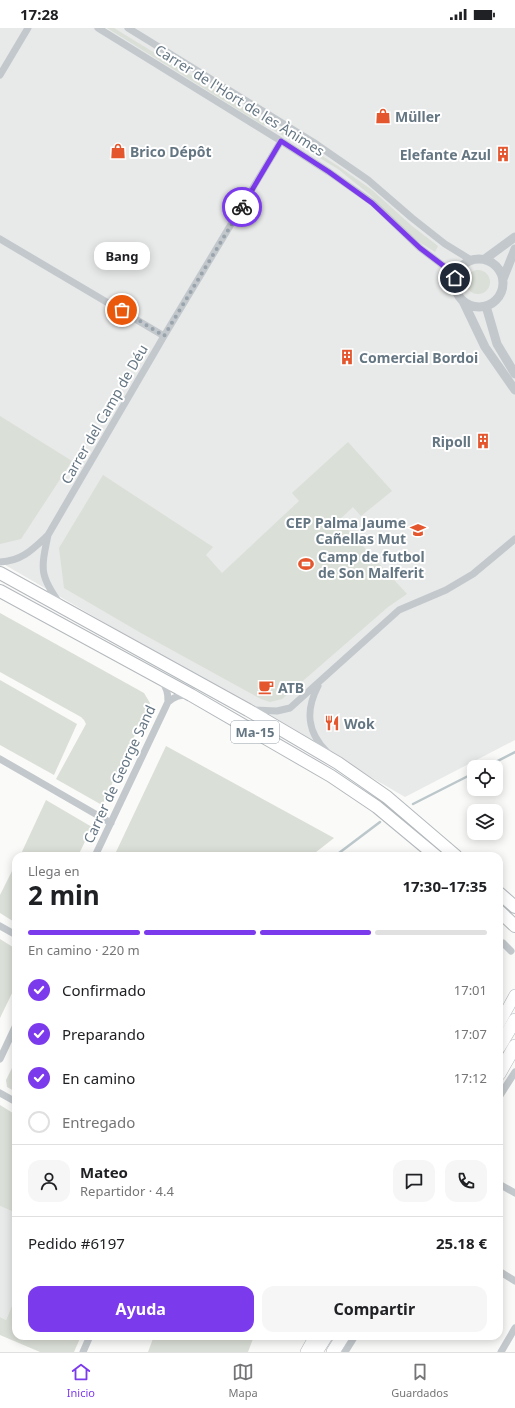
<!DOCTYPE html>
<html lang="es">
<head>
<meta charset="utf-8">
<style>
  :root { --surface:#fff; --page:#f6f6f6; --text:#202124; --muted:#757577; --line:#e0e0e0; --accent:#7c3aed }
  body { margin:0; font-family:"Noto Sans",sans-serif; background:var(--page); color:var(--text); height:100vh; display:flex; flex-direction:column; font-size:15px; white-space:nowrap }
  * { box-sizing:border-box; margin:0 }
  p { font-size:13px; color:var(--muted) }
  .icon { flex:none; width:22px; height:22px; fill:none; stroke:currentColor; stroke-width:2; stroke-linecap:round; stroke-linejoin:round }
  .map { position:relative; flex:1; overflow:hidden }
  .drawer { position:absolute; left:12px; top:824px; width:491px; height:488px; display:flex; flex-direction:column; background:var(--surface); border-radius:12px; box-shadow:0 2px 10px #0003 }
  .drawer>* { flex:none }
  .buttons { position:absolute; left:467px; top:732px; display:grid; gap:8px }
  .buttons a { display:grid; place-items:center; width:36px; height:36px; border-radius:8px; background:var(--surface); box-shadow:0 2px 10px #0003; font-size:20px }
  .pin { position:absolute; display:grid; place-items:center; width:34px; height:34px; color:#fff; margin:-17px; border:2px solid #fff; border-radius:50%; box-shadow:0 1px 4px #0007 }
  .courier { position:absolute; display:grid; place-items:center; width:40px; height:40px; margin:-20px; border:3px solid #7c3aed; border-radius:50%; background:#fff; color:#222; box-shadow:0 1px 5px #0007 }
  .bubble { position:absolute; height:28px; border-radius:12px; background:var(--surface); box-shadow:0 2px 10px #0003; font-size:13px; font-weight:700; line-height:28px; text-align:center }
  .overview em { font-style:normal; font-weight:700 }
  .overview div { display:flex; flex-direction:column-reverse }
  .overview { display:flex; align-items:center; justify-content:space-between; height:68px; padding:0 16px }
  h1 { font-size:26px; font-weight:700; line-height:30px }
  .bar { display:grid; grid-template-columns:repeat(4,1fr); gap:6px 4px; align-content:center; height:48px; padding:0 16px }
  .bar i { height:5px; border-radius:3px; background:var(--line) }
  .bar .active { background:var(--accent) }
  .bar p { grid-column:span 4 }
  .line { display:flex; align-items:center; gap:10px; padding:0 16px; border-top:1px solid var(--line) }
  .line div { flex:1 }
  .round { display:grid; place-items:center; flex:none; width:42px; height:42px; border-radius:12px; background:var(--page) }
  ol { padding:0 16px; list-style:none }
  li { display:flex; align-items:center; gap:12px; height:44px }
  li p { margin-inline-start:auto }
  li .icon { padding:4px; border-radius:50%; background:var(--accent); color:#fff; stroke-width:4 }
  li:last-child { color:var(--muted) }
  li i { width:22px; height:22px; border:2px solid var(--line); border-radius:50% }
  .cta { display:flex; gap:8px; margin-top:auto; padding:8px 16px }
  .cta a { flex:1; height:46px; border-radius:12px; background:var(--accent); color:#fff; font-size:16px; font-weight:700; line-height:46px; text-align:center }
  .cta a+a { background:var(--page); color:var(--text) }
  .status { display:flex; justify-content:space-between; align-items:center; height:28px; padding:0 20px; background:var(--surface); direction:ltr }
  .status svg { height:11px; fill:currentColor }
  .dock { display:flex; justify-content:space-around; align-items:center; height:56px; border-top:1px solid var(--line); background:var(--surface); font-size:11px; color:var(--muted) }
  .dock a { display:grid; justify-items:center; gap:2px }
  .dock .active { color:var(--accent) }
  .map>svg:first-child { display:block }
  .built { fill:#e8e9e9 }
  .green { fill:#dadfd7 }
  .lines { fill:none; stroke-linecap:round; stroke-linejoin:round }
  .stream { stroke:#bbc7cb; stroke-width:2.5 }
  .primary-casing { stroke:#b5babe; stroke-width:12 }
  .trunk-casing { stroke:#b4b9bd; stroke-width:14 }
  .motorway-casing { stroke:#b4b9bd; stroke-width:14 }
  .minor { stroke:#c3c8cc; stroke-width:7 }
  .tertiary { stroke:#c3c8cc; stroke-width:9 }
  .primary { stroke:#fff; stroke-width:11 }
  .trunk { stroke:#fff; stroke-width:12 }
  .motorway { stroke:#fff; stroke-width:13 }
  .done { stroke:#99a4ac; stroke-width:4; stroke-dasharray:0 7.2 }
  .route { stroke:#7c3aed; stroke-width:5 }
  .labels { text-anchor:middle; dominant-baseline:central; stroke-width:4; stroke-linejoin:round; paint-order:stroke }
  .shield { fill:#fff; stroke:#939fa8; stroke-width:1 }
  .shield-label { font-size:13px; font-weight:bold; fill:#657683 }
  .street-label { font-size:14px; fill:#657683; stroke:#fff }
  .poi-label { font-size:14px; font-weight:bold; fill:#657683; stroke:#fff; text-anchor:start }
</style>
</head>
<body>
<div class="status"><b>17:28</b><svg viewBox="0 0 49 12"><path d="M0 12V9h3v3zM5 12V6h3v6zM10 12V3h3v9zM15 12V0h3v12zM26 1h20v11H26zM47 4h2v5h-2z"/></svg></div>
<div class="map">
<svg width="515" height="1324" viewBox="0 0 515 1324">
  <rect width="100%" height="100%" fill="#fafaf8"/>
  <path class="built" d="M0,0H515V712L405,769L0,534Z
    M0,1178L16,1185V1268L6,1292L0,1289Z"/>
  <path class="green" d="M107,0H114L267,94L264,98Z
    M275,98L338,138L372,162L412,198L438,218L435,224L419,214L403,200L369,166L338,141L272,101Z
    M466 254a12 12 0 1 1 24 0a12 12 0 1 1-24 0Z
    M0,388L72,433L21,511L0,516Z
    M348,414L392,463L361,488L353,479L339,492L407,566L388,579L282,671L270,674L261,671L141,605L64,560L59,520L103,447L213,519L206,527L222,545L299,473L292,465Z
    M0,585L144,665L150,675L102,777L56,751L86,696L84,692L81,689L0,644Z
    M0,652L77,696L54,747L0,717Z
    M166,718L334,810L311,828H123L116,824Z
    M46,772L92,799L78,828H20Z
    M16,835V895L0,885V867Z
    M0,911L16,921V957L0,990Z
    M16,1032V1064L7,1059L6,1052Z
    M0,1077L16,1087V1185L0,1178Z
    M16,1268V1308H81L74,1324H40L0,1307V1289L6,1292Z
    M154,1308H254L248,1324H148Z"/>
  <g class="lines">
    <path class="stream" d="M486,739L515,724
      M413,776L474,745
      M335,828L380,794"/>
    <defs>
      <path id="primary" d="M499,996L515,967
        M306,1324L315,1308"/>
      <path id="trunk" d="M0,545L248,682L338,735L387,769L456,828
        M0,563L191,667L331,748L377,779L436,828
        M499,865L515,879
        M499,883L515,898"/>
      <path id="motorway" d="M499,1019L515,992
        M499,1046L515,1018
        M316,1324L326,1308
        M333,1324L343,1308"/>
    </defs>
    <use href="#primary" class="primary-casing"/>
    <use href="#trunk" class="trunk-casing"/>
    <use href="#motorway" class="motorway-casing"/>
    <path class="minor" d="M98,0L281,113L329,144L373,175L420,220L449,242L455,250
      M128,0L313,114L368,152L412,190L445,216L471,232
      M0,47L28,0
      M0,211L164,308
      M0,534C22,533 33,521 48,507
      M60,576C39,547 41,541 48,507L164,308L281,113
      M318,658C305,683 307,704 327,724
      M168,674C175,668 180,667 189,667
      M252,682L277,683L290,680L399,582L446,562L473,546L515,511
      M0,731L111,795
      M95,828L168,674C168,665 167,660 161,652
      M0,898L16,907
      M499,914L503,915L511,923
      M0,1031L16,997
      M0,1065L16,1074
      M499,1069L515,1044
      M499,1156L515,1165
      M499,1243L515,1253
      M83,1324L90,1308
      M345,1324L355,1308
      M501,1324L515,1300"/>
    <path class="tertiary" d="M455 255a24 24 0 1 1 48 0a24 24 0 1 1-48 0Z
      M485,231L515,209
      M503,251L515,221
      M463,273L485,319L515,362
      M486,278L497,316L515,346"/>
    <use href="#primary" class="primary"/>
    <use href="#trunk" class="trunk"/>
    <use href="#motorway" class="motorway"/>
  </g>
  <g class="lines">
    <path class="done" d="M122,282L164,308L242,179"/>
    <path class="route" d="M242,179L281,113L329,144L372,175L420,220L449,242L455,250"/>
  </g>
  <defs>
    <symbol id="shop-bare" viewBox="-9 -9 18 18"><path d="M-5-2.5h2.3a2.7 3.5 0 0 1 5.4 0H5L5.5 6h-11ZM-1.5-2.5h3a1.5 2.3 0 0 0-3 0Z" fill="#e4572e" stroke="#fff" stroke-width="2.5" paint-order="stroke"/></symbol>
    <symbol id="building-bare" viewBox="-9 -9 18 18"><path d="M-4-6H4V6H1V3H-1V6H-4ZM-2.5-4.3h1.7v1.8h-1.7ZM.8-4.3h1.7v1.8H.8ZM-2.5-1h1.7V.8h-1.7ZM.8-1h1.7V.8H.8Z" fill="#e4572e" stroke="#fff" stroke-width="2.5" paint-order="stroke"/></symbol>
    <symbol id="university-bare" viewBox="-9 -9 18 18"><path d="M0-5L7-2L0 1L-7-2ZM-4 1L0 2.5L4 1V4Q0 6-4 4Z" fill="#e4572e" stroke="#fff" stroke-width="2.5" paint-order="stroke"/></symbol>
    <symbol id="stadium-bare" viewBox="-9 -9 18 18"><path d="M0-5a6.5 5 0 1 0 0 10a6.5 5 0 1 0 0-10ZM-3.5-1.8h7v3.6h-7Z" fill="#e4572e" stroke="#fff" stroke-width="2.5" paint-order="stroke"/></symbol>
    <symbol id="cafe-bare" viewBox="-9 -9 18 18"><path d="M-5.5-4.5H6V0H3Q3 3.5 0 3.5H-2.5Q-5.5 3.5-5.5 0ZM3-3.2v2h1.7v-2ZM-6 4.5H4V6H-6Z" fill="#e4572e" stroke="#fff" stroke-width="2.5" paint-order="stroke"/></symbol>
    <symbol id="restaurant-bare" viewBox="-9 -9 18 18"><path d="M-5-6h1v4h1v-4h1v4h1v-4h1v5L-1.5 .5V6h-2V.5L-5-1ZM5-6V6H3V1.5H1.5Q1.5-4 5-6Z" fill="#e4572e" stroke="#fff" stroke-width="2.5" paint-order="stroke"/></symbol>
  </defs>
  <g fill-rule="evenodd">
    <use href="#shop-bare" x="372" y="77" width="22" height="22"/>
    <use href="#shop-bare" x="107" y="112" width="22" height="22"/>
    <use href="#building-bare" x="492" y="115" width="22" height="22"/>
    <use href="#building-bare" x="336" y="318" width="22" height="22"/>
    <use href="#building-bare" x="472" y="402" width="22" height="22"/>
    <use href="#university-bare" x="407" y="491" width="22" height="22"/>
    <use href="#stadium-bare" x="295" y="525" width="22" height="22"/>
    <use href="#cafe-bare" x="255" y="648" width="22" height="22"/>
    <use href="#restaurant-bare" x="321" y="684" width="22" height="22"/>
  </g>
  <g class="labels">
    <rect class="shield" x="231" y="693" width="48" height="22" rx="3"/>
    <g class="shield-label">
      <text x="255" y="704">Ma-15</text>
    </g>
    <g class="street-label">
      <text transform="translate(240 72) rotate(32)">Carrer de l'Hort de les Ànimes</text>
      <text transform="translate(104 386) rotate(-60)">Carrer del Camp de Déu</text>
      <text transform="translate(119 746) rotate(-65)">Carrer de George Sand</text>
    </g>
    <g class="poi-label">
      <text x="395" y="88">Müller</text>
      <text x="130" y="123">Brico Dépôt</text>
      <text x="491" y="126" text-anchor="end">Elefante Azul</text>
      <text x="359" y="329">Comercial Bordoi</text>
      <text x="471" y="413" text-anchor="end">Ripoll</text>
      <text x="406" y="494" text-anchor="end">CEP Palma Jaume<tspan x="406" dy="16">Cañellas Mut</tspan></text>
      <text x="318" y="528">Camp de futbol<tspan x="318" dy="16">de Son Malferit</tspan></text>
      <text x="278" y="659">ATB</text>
      <text x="344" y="695">Wok</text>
    </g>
  </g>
</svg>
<div class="buttons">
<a><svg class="icon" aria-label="locate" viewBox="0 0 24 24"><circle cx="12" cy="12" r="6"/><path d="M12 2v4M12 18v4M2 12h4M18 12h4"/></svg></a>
<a><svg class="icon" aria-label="layers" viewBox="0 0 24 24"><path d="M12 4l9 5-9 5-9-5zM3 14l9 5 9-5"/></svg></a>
</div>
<div class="pin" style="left:122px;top:282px;background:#ea580c"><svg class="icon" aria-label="bag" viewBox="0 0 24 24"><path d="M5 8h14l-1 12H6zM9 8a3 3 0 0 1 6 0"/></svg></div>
<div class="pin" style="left:455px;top:250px;background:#1f2937"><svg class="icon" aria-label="home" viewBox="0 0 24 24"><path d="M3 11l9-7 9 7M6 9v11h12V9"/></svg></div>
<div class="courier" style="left:242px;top:179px"><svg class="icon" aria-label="bike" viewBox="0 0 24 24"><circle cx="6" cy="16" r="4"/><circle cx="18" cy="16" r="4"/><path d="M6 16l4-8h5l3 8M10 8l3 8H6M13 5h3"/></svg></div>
<div class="bubble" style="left:94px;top:214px;width:56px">Bang</div>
<section class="drawer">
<div class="overview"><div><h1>2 min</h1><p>Llega en</p></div><em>17:30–17:35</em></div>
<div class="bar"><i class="active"></i><i class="active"></i><i class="active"></i><i></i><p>En camino · 220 m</p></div>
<ol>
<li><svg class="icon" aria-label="check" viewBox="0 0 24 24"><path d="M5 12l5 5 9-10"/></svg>Confirmado<p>17:01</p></li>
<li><svg class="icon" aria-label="check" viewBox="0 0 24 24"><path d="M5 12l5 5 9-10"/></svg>Preparando<p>17:07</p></li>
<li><svg class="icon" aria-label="check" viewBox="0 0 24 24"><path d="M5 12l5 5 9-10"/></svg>En camino<p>17:12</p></li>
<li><i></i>Entregado</li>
</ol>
<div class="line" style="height:72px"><a class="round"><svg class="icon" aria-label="person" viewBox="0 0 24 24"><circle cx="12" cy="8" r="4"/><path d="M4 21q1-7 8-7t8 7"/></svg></a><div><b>Mateo</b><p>Repartidor · 4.4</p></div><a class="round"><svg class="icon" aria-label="chat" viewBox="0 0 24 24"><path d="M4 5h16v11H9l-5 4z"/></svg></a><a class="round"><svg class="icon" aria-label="phone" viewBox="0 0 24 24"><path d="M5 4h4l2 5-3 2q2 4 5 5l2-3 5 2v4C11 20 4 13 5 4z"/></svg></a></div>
<div class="line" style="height:52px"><div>Pedido #6197</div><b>25.18 €</b></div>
<div class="cta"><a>Ayuda</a><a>Compartir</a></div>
</section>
</div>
<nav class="dock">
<a class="active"><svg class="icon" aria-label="home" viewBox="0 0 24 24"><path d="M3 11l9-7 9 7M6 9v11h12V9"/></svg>Inicio</a>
<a><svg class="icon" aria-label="map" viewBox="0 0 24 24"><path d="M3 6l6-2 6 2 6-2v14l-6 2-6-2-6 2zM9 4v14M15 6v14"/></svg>Mapa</a>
<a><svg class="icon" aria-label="saved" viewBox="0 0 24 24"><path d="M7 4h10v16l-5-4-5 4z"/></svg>Guardados</a>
</nav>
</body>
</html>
